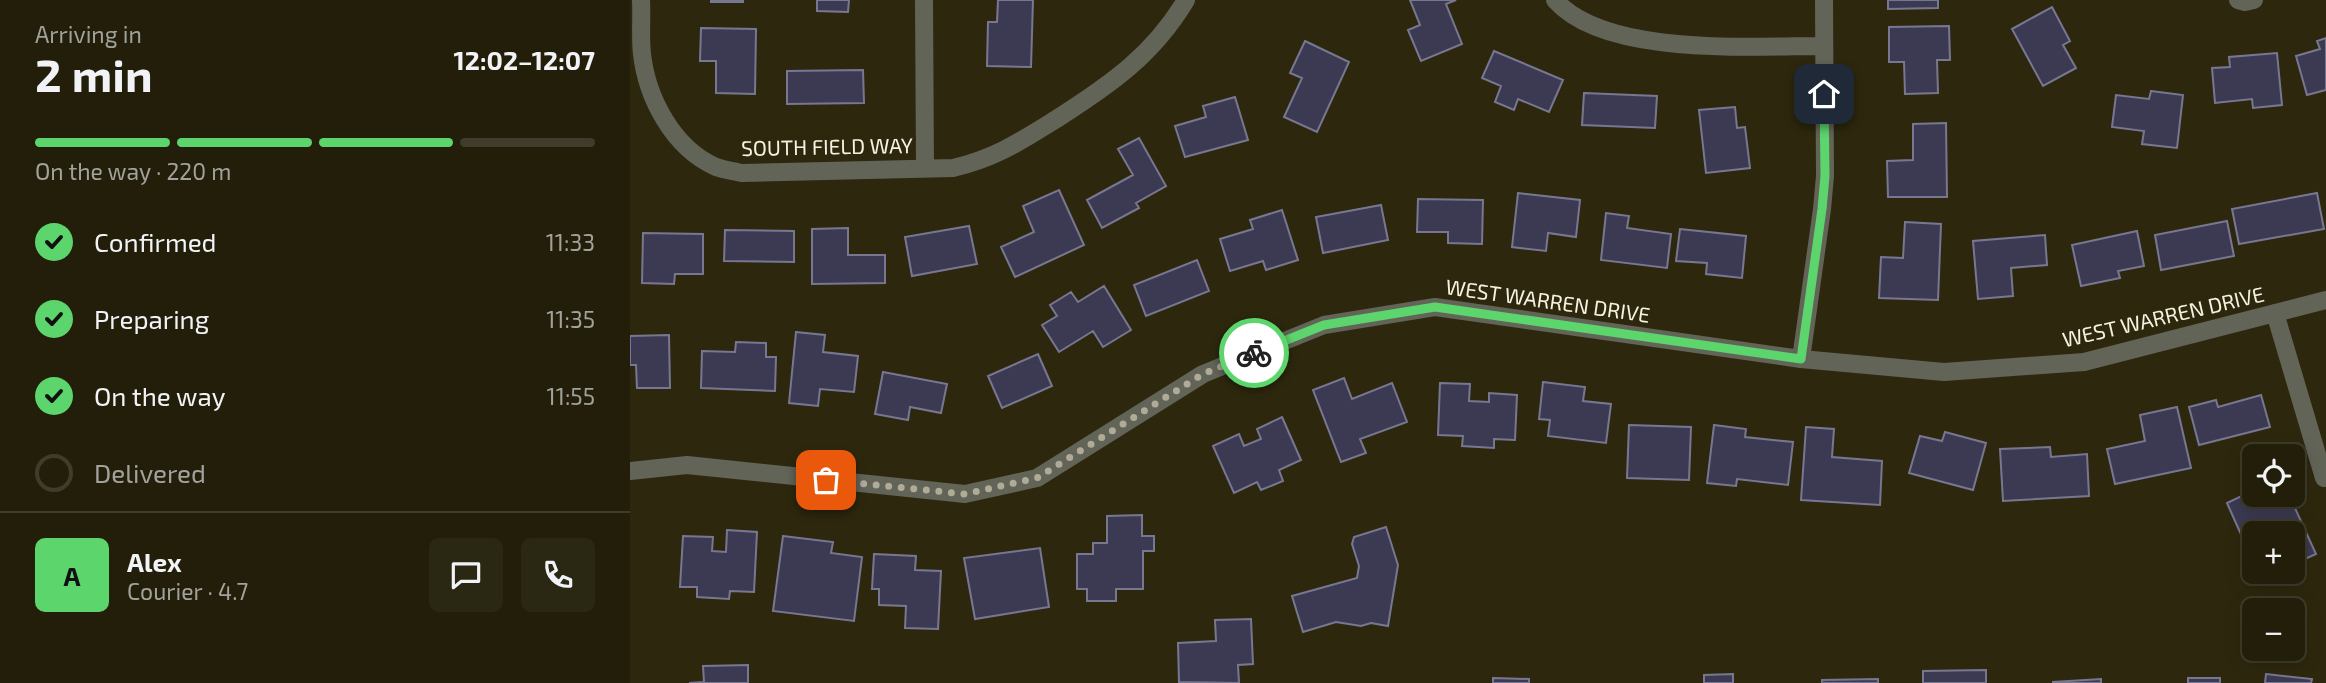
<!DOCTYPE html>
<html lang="en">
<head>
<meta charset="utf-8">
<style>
  :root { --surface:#221e0a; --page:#2a2713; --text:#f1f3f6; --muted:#a2a29c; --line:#3f3c2b; --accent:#5cd56d }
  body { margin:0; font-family:"Exo 2",sans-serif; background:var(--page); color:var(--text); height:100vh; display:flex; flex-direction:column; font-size:26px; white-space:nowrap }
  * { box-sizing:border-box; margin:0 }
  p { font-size:23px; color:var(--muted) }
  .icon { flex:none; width:38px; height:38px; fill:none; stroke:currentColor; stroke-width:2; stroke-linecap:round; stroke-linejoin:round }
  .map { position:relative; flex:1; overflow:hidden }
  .details { display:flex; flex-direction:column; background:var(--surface); width:630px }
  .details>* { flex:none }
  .tools { position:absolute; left:1612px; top:444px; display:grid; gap:14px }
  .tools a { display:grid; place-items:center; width:63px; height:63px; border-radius:10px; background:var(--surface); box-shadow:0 4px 18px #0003,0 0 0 2px var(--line); font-size:35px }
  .pin { position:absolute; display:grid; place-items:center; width:60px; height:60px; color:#fff; margin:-30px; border-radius:14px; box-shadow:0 4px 10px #0006 }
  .courier { position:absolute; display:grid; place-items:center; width:70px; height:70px; margin:-35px; border:5px solid #5cd56d; border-radius:50%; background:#fff; color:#222; box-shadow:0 2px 9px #0007 }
  .summary em { font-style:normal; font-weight:700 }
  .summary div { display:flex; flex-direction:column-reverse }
  .summary { display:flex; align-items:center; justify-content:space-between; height:119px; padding:0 35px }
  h1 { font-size:46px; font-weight:700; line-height:52px }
  .bar { display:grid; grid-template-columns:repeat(4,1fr); gap:10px 7px; align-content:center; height:84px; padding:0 35px }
  .bar i { height:9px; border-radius:5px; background:var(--line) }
  .bar .active { background:var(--accent) }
  .bar p { grid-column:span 4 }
  .line { display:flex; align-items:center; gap:18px; padding:0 35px; border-top:2px solid var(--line) }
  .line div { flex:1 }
  .round { display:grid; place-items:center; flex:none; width:74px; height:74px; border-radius:10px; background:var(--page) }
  ol { padding:0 35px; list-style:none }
  li { display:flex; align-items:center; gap:21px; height:77px }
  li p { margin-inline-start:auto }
  li .icon { padding:7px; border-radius:50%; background:var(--accent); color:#111; stroke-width:4 }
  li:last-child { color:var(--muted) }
  li i { width:38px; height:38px; border:4px solid var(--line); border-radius:50% }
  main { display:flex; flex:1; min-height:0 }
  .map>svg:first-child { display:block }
  .building { fill:#3c3a52; stroke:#787792; stroke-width:2 }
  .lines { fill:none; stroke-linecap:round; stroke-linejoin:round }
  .minor { stroke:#636458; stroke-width:18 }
  .done { stroke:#afab97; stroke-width:7; stroke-dasharray:0 12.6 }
  .route { stroke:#5cd56d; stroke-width:9 }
  .labels { text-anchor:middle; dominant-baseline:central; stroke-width:7; stroke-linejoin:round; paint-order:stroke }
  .street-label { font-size:21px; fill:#f5f2e2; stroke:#2d280d }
</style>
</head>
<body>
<main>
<section class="details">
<div class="summary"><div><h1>2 min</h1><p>Arriving in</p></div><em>12:02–12:07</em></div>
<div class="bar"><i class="active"></i><i class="active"></i><i class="active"></i><i></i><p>On the way · 220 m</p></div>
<ol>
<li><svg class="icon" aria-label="check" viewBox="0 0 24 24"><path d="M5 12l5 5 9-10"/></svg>Confirmed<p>11:33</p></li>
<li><svg class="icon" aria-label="check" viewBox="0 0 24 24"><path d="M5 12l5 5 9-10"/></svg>Preparing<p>11:35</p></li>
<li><svg class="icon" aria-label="check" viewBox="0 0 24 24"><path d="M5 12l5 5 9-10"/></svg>On the way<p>11:55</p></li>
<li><i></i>Delivered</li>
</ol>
<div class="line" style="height:126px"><b class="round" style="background:var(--accent);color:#111">A</b><div><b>Alex</b><p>Courier · 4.7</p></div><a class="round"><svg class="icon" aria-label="chat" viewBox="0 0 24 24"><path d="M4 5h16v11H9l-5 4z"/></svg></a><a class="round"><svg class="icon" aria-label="phone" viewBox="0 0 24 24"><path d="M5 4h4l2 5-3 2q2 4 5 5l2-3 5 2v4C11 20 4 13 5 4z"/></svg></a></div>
</section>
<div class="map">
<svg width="1696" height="683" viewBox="0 0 1696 683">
  <rect width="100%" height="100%" fill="#2d280d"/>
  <path class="building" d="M81,0H113V2H81Z
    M187,0H219L218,12L187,11Z
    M368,0H403L401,67L357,66L358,22H367Z
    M780,0H826L816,4L832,44L791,61L778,30L790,25Z
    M1258,0H1308V8L1258,9Z
    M1422,7L1440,41L1433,45L1446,68L1413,86L1382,29Z
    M1319,26L1320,60H1307L1308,93L1275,94L1274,62H1259V27Z
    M71,28L126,29L125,94L86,93V61H70Z
    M1696,38V90L1677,95L1666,56L1690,49L1687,41Z
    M675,41L719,62L687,132L654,117L672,78L660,73Z
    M864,51L933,80L919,112L888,99L884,110L865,102L871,86L852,78Z
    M1647,53L1652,105L1623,108L1622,99L1585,103L1582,68L1600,67L1599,57Z
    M233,70L234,103L157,104V71Z
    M1521,91L1553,95L1547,148L1512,144L1514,131L1482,127L1486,95L1519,99Z
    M954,93L1027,96L1025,128L952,125Z
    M605,97L618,140L555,157L545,126L576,117L573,106Z
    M1105,107L1107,128L1115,127L1120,168L1076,173L1069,110Z
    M1316,123L1317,197H1258L1257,161L1283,160V124Z
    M509,138L536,186L506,203L509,208L472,228L457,200L503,175L488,149Z
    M429,190L454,245L385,277L371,247L404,232L393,206Z
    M888,193L950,200L946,237L918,233L916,251L882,247Z
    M1687,193L1694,229L1609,244L1602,209Z
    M788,199L853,200L852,244L818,243V232H787Z
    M751,205L758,240L693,253L686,217Z
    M652,210L668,260L636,270L633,261L600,271L590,239L623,229L620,220Z
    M976,213L999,216L997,228L1041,234L1037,268L971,260Z
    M1597,221L1604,256L1531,270L1525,235Z
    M1275,222L1311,224L1308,300L1249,298L1251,257L1273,258Z
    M339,226L347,264L282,276L275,237Z
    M218,228V255H255V283L182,284V229Z
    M1050,229L1116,236L1112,278L1076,274L1077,263L1046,261Z
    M95,230L164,231V262L94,261Z
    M1507,231L1514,266L1488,271L1490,278L1451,286L1442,245Z
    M13,233L73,234V274H45L44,284L12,283Z
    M1415,235L1417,265L1381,268L1383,296L1348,299L1343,241Z
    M567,260L579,291L516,316L504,285Z
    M474,286L501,330L473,347L463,331L429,352L412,325L427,316L420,305L441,292L448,302Z
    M166,332L195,335L193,352L228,356L224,392L190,389L188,406L159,403Z
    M39,335L40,388H7L6,365H0V336Z
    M106,342L136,343V357H146L145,391L71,388L72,351L105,352Z
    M408,354L422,386L372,408L358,376Z
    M253,372L317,384L311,413L280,407L278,420L245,414Z
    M714,378L722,399L762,383L777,422L730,439L736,453L711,462L683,390Z
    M913,382L955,387L953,401L981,404L976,443L918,436L920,420L909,419Z
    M810,383L840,384L839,401L859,402V393L887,395L885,440L864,439V448L832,446L833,436L808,435Z
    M1631,395L1640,427L1569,445L1559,407L1586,400L1588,407Z
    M1547,407L1561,468L1485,484L1477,449L1515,441L1510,415Z
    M652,417L671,460L649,470L653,481L631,490L627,482L604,493L583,446L609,434L614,446L631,439L627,429Z
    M999,425L1061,427L1059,480L997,478Z
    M1084,425L1116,429L1115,437L1163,442L1158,485L1107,479L1106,486L1077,483Z
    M1176,427L1204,429L1202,457L1252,461L1250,505L1171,500Z
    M1315,432L1356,443L1343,490L1279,473L1290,436L1312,441Z
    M1420,447L1421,457L1457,454L1459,496L1373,501L1370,449Z
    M1624,490V495H1659L1686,554L1662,565V534H1624V545L1617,548L1597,503Z
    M512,515V536H524V551H513V589H486V601H457V589H447V554H463V543H477V516Z
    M756,527L768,565L758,626L741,623L731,626L706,622L673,632L662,596L727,578L729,566L722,544L724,537Z
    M97,530L127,532L124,592L100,591L99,599L67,597V587H50L53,536L83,537L82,551L96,552Z
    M153,536L203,542L201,553L232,557L224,621L143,611Z
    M410,548L419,607L345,619L334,558Z
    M244,554L286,556L285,570L311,571L308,629L275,628L276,606L249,605V589H242Z
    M621,619L623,664L608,665L609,683L549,682L548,643L586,641L585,620Z
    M118,665V683H59L74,682L73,666Z
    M1356,670V683H1293V671Z
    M1103,674V683H1074V675Z
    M1636,674L1682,679L1681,683H1635Z
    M863,678L899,679V683H863Z
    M1558,678H1590V683H1558Z
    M1248,679V683H1192V680Z
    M1471,679V683H1423V682Z"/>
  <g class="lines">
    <path class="minor" d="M11,0C12,18 10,37 12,54C17,98 43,148 86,167C94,170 104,171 112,173L323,168C366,158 391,141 428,118C481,84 523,55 556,0
      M294,0L295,168
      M925,0C975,57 1124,46 1194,46
      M1608,0L1615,2L1624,0
      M1645,313L1694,478
      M1171,359L1192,209L1195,176L1194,0
      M0,471L57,465L335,494L407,478L573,374L694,325L805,307L1171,359L1314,372L1454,362L1696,300"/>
  </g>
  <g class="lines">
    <path class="done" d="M196,480L335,494L407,478L573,374L624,353"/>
    <path class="route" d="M624,353L694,325L805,307L1171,359L1192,209L1195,176L1194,94"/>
  </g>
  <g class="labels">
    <g class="street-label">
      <text transform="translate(197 146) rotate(-1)">SOUTH FIELD WAY</text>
      <text transform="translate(918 300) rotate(8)">WEST WARREN DRIVE</text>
      <text transform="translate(1533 316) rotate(-13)">WEST WARREN DRIVE</text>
    </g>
  </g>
</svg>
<div class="tools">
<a><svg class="icon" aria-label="locate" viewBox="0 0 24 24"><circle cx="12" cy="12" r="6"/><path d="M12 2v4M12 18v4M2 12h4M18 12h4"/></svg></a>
<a>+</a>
<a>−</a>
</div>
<div class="pin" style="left:196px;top:480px;background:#ea580c"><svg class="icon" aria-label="bag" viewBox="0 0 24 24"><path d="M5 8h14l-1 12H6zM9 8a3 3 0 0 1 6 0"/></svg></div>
<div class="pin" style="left:1194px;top:94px;background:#1f2937"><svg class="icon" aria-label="home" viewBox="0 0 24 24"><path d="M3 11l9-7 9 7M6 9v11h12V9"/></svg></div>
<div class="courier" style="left:624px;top:353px"><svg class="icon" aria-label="bike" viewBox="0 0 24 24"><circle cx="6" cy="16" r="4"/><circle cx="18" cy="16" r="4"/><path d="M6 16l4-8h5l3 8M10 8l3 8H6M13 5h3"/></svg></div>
</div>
</main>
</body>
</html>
